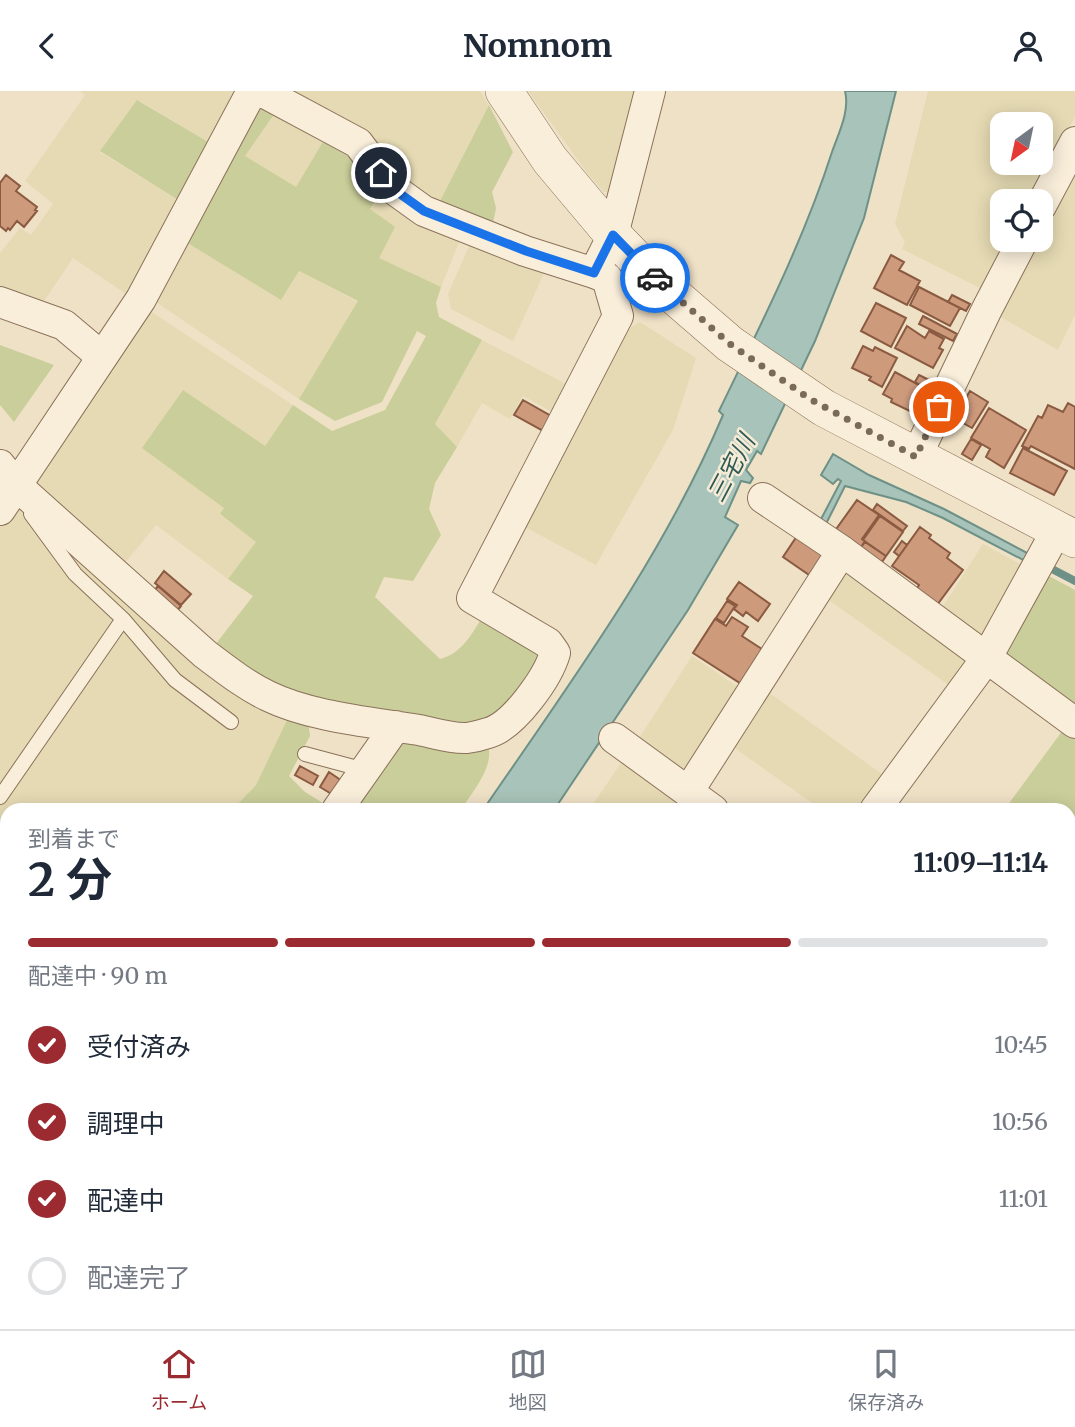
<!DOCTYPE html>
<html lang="ja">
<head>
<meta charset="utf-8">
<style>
  :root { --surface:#fff; --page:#f6f6f7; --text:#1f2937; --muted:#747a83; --line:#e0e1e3; --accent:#9b2b31 }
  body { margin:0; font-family:Merriweather,"Noto Sans JP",serif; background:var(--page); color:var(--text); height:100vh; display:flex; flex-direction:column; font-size:26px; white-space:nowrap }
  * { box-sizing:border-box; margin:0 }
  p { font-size:23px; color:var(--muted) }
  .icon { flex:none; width:38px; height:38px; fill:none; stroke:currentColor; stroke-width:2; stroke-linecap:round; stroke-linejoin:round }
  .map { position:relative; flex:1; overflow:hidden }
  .panel { position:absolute; left:0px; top:712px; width:1076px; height:527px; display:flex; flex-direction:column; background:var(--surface); border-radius:21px 21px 0 0; box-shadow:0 4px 18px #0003 }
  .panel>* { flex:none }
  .needle { width:46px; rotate:213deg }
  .tools { position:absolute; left:990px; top:21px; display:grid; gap:14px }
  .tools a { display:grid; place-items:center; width:63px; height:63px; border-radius:14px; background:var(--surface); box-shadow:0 4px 18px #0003; font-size:35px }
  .pin { position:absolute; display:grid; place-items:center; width:60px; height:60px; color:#fff; margin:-30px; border:4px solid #fff; border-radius:50%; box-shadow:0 2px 7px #0007 }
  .courier { position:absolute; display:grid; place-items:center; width:70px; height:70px; margin:-35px; border:5px solid #1a73e8; border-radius:50%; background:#fff; color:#222; box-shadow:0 2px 9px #0007 }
  .summary em { font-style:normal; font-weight:700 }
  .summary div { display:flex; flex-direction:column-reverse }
  .summary { display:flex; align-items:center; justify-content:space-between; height:119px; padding:0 28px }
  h1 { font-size:46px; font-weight:700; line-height:52px }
  .bar { display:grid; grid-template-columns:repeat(4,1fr); gap:10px 7px; align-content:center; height:84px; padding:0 28px }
  .bar i { height:9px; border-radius:5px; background:var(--line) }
  .bar .on { background:var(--accent) }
  .bar p { grid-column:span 4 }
  ol { padding:0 28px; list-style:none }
  li { display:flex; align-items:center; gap:21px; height:77px }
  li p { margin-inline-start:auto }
  li .icon { padding:7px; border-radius:50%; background:var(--accent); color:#fff; stroke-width:4 }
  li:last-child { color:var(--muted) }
  li i { width:38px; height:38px; border:4px solid var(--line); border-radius:50% }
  header { display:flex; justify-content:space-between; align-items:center; height:91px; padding:0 28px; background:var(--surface); font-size:32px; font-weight:700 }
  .menu { display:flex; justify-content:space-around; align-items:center; height:98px; border-top:2px solid var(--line); background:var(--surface); font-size:19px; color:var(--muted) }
  .menu a { display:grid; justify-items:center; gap:4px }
  .menu .on { color:var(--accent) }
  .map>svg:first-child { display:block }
  .farmland { fill:#e5dab3; fill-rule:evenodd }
  .green { fill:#cace9a }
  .water { fill:#a8c3b9; stroke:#6e9187; stroke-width:2 }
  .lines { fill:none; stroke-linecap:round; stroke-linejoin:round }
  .stream { stroke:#6e9187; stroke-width:8 }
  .building { fill:#cd9a7c; stroke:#8a5a41; stroke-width:2 }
  .service-casing { stroke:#8b725b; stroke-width:16 }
  .minor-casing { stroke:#8b725b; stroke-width:32 }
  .tertiary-casing { stroke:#8b725b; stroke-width:38 }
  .service { stroke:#f9eeda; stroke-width:14 }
  .minor { stroke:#f9eeda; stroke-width:30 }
  .tertiary { stroke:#f9eeda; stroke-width:37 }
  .done { stroke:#7a6b59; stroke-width:7; stroke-dasharray:0 12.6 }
  .route { stroke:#1a73e8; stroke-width:9 }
  .labels { text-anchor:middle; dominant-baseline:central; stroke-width:5; stroke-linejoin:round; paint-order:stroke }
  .water-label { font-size:24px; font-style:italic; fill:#2f5b56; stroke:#f6ebd6 }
</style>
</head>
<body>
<header><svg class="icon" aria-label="back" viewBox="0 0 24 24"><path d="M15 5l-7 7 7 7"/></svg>Nomnom<svg class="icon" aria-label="person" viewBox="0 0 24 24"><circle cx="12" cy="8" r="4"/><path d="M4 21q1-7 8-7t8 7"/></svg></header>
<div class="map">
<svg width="1075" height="1238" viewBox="0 0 1075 1238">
  <rect width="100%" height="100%" fill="#efe1c6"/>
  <path class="farmland" d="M80,0H237L215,55L140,10L100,61L183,112L132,207L73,167L40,216L0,203V162L20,137L31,144L53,113L25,90L85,4Z
    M279,0H480L489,14L438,114Z
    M528,0H638L614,100L604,101L588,83Z
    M928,0H1075V26L1031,110H1003V149H1011L984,199L902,158L905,151L895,133ZM1003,33H1041V72H1003Z
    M277,19L327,44L296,97L244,65Z
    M1075,75V224L1058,259L999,225L1038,149H1041V142Z
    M382,97L462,144L441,196L378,167L370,118Z
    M473,146L547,176L513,250L451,218L448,203Z
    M181,148L281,209L299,180L358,211L299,308L150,207Z
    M144,216L293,314L265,355L143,357L225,417L220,424L257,451L228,488L156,434L121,477L26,394Z
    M640,231L696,267L673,339L596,474L523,435L623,241Z
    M482,249L568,294L554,322L523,305L510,328L482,312L457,356L435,333Z
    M20,405L288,627L256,694L232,719H7V934L0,925V436Z
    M983,453L1026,476L985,545L977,546L940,520Z
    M849,482L964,565L967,576L953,597L823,505L837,483Z
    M692,565L744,600L690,681L682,682L638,649Z
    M764,598L886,686L863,719H822L729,653Z
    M623,669L691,719H589Z
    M1075,741V801L1069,797V749Z
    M7,981V1108L0,1114V987Z
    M0,1186L7,1197V1232H31L35,1238H0Z
    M206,1232H274L282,1238H200Z
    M309,1232H370L366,1238H317Z
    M389,1232H516V1234L513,1238H385Z
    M551,1232H769L777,1238H560Z
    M795,1232H1010L1016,1236L1014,1238H803Z"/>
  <path class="green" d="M137,9L215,55L183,112L100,60Z
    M489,14L513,61L492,101L496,117L492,137L438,114Z
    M255,15L277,19L245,65L296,96L327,44L355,61L382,97L370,118L395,136L379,167L441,196L436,212L439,226L482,249L435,333L457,356L435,392L429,418L441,444L413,490L384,486L375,506L440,568C462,563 473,541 484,523L543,554L546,570L490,637L300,610L211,559L253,505L228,488L256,451L220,423L224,417L142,357L183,299L265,355L293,314L332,340L385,319L426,245L417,240L382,311L335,330L299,308L358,210L299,180L281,209L181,148Z
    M0,254L54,274L14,331L0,314Z
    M1049,485L1075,499V617L1007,568V558Z
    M288,627L308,630L310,645L289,685L305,701L331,717L330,719H232L256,694Z
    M1063,639L1075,647V741L1069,749V719H1004Z
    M397,648L486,649C498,673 473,699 461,719H348Z
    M0,925L7,934V981L0,987Z"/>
  <path class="water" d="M845,0H896L864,127L815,250L761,363L757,360L746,379L753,387L750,392L741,390L725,426L738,434L688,519L554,719H483C570,592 663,466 723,324L719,320C760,235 803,151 832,61C839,41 850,20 845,0Z
    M833,363L869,384L944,418L1031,464L1027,471L943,427L906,411L845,395L826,433L820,430L841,390L838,388L833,393L821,384Z
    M89,1232H148L142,1238H84Z"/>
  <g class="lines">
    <path class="stream" d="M1052,478L1075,490
      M781,1232L789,1238
      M376,1238L380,1232"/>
  </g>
  <path class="building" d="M6,84L20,95L16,100L37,116L35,119L37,120L24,136L17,130L10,139L8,137L6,140L0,135V92Z
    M891,164L904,171L899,179L920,190L907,214L874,197Z
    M919,196L960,217L950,235L910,214Z
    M952,204L970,213L966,220L948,211Z
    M876,212L906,227L891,256L861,240Z
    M923,225L957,243L953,250L919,233Z
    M907,235L925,247L929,240L944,248L939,257L943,259L933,277L895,257Z
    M863,255L873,260L875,256L897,267L882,296L869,289L871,286L852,277Z
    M895,281L930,300L918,324L891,311L892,308L883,303Z
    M919,284L931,290L927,298L915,291Z
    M970,300L988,311L972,337L954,327Z
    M523,309L551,325L543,340L514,324Z
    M1068,312L1075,316V378L1031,355L1029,358L1022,355L1038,325L1042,327L1048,314L1063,321Z
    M989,317L1026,339L1004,377L986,366L990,358L971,347Z
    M971,348L981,354L972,369L962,363Z
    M1023,357L1067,380L1054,404L1010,382Z
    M857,409L879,424L862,448L865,450L859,459L834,441Z
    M877,413L907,435L903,440L873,419Z
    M880,425L903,441L886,465L863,449Z
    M920,436L931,444L929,447L950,462L947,467L963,479L937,514L916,499L919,494L892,475Z
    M797,445L822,463L824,474L815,488L783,466Z
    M902,450L907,454L899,465L894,461Z
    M865,451L886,465L880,474L859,459Z
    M164,480L191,503L181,514L155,492Z
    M739,491L770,513L758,530L746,521L743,525L734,518L737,514L727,508Z
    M158,495L181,515L172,526L149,506Z
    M727,510L735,515L724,532L716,527Z
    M732,526L748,536L742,545L765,560L743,594L693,562L715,528L726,535Z
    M300,675L318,685L313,694L295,684Z
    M329,681L342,690L333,704L320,696Z"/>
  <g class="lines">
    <defs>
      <path id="service" d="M31,423L75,483L123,528L175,589L231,631
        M305,663L365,679
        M0,706L123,528"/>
      <path id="minor" d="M261,0L358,52L392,97L424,120L525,160L594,182L613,144L650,0
        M1041,115L1075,51
        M0,211L64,234L102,266
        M916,366L987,218L1023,149
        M0,374L16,394L205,563C225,578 245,594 268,605C311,626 371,631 419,639C434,642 452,648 467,647C474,646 482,644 488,642C514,635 548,586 555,562L548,552L472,507L618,225L607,187L594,182
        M763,407L842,460L1075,632
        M0,419L141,208L252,0
        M614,647L713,719
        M688,701L842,460
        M337,719L396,635
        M875,719L986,568L1057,439
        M1069,982L1075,987
        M0,1127L7,1122
        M294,1232L302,1238
        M543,1232L551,1238
        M1025,1232L1033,1238
        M1071,1238L1075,1233"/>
      <path id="tertiary" d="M504,0L550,69L613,144L657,190L730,253L824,317L1075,448"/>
    </defs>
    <use href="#service" class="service-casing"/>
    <use href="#minor" class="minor-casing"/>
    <use href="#tertiary" class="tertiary-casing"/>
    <use href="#service" class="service"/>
    <use href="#minor" class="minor"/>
    <use href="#tertiary" class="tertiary"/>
  </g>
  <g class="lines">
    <path class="done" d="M655,187L730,253L810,308L916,366L939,316"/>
    <path class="route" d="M381,82L392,97L424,120L526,160L594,182L613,144L655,187"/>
  </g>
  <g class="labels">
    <g class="water-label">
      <text transform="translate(731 377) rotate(-62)">三宅川</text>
    </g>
  </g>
</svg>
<div class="tools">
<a><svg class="needle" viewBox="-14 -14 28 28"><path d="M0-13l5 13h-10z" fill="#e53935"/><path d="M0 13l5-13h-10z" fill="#747a83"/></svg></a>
<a><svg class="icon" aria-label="locate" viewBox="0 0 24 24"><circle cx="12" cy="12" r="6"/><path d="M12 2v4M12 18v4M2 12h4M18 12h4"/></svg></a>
</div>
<div class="pin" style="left:939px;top:316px;background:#ea580c"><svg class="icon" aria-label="bag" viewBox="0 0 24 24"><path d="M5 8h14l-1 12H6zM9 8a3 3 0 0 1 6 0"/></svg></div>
<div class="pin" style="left:381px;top:82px;background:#1f2937"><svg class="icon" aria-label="home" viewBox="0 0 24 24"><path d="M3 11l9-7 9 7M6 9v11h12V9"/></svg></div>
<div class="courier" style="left:655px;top:187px"><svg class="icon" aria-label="car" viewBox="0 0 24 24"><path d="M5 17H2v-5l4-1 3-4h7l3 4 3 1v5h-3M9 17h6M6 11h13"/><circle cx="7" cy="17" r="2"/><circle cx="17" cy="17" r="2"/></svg></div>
<section class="panel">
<div class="summary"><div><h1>2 分</h1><p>到着まで</p></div><em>11:09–11:14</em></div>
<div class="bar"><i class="on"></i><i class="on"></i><i class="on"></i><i></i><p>配達中 · 90 m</p></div>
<ol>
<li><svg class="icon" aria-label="check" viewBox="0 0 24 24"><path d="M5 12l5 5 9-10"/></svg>受付済み<p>10:45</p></li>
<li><svg class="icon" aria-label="check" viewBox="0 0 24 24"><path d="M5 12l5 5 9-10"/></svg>調理中<p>10:56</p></li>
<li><svg class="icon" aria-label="check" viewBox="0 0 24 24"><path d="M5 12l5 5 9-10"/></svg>配達中<p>11:01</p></li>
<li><i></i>配達完了</li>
</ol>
</section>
</div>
<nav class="menu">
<a class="on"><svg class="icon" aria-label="home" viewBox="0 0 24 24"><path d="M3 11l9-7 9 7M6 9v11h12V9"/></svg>ホーム</a>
<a><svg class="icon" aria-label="map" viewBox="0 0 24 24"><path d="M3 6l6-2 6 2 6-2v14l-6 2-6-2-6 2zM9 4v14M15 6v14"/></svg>地図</a>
<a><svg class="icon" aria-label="saved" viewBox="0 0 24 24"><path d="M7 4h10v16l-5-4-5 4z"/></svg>保存済み</a>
</nav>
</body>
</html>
